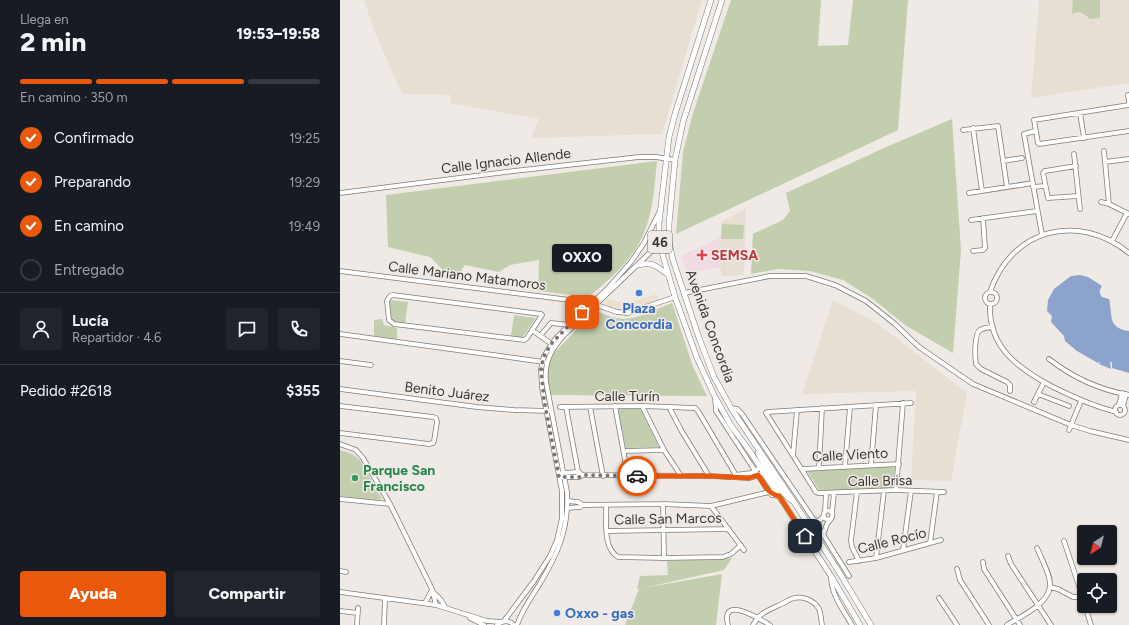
<!DOCTYPE html>
<html lang="es">
<head>
<meta charset="utf-8">
<style>
  :root { --surface:#171b24; --page:#20242c; --text:#f1f3f6; --muted:#9ea1a6; --line:#363941; --accent:#ea580c }
  body { margin:0; font-family:Figtree,sans-serif; background:var(--page); color:var(--text); height:100vh; display:flex; flex-direction:column; font-size:15px; white-space:nowrap }
  * { box-sizing:border-box; margin:0 }
  p { font-size:13px; color:var(--muted) }
  .icon { flex:none; width:22px; height:22px; fill:none; stroke:currentColor; stroke-width:2; stroke-linecap:round; stroke-linejoin:round }
  .map { position:relative; flex:1; overflow:hidden }
  .panel { display:flex; flex-direction:column; background:var(--surface); width:340px }
  .panel>* { flex:none }
  .needle { width:26px; rotate:216deg }
  .controls { position:absolute; left:737px; top:525px; display:grid; gap:8px }
  .controls a { display:grid; place-items:center; width:40px; height:40px; border-radius:4px; background:var(--surface); box-shadow:0 1px 3px #0004; font-size:20px }
  .pin { position:absolute; display:grid; place-items:center; width:34px; height:34px; color:#fff; margin:-17px; border-radius:8px; box-shadow:0 2px 6px #0006 }
  .courier { position:absolute; display:grid; place-items:center; width:40px; height:40px; margin:-20px; border:3px solid #ea580c; border-radius:50%; background:#fff; color:#222; box-shadow:0 1px 5px #0007 }
  .bubble { position:absolute; height:28px; border-radius:4px; background:var(--surface); box-shadow:0 1px 3px #0004; font-size:13px; font-weight:800; line-height:28px; text-align:center }
  .summary em { font-style:normal; font-weight:800 }
  .summary div { display:flex; flex-direction:column-reverse }
  .summary { display:flex; align-items:center; justify-content:space-between; height:68px; padding:0 20px }
  h1 { font-size:26px; font-weight:800; line-height:30px }
  .bar { display:grid; grid-template-columns:repeat(4,1fr); gap:6px 4px; align-content:center; height:48px; padding:0 20px }
  .bar i { height:5px; border-radius:3px; background:var(--line) }
  .bar .active { background:var(--accent) }
  .bar p { grid-column:span 4 }
  .line { display:flex; align-items:center; gap:10px; padding:0 20px; border-top:1px solid var(--line) }
  .line div { flex:1 }
  .round { display:grid; place-items:center; flex:none; width:42px; height:42px; border-radius:4px; background:var(--page) }
  ol { padding:0 20px; list-style:none }
  li { display:flex; align-items:center; gap:12px; height:44px }
  li p { margin-inline-start:auto }
  li .icon { padding:4px; border-radius:50%; background:var(--accent); color:#fff; stroke-width:4 }
  li:last-child { color:var(--muted) }
  li i { width:22px; height:22px; border:2px solid var(--line); border-radius:50% }
  .primary-button { display:flex; gap:8px; margin-top:auto; padding:8px 20px }
  .primary-button a { flex:1; height:46px; border-radius:4px; background:var(--accent); color:#fff; font-size:16px; font-weight:800; line-height:46px; text-align:center }
  .primary-button a+a { background:var(--page); color:var(--text) }
  main { display:flex; flex:1; min-height:0 }
  .map>svg:first-child { display:block }
  .commercial { fill:#ebe0cc }
  .built { fill:#e8dfd4 }
  .medical { fill:#f2dae4 }
  .green { fill:#c3ceae }
  .water { fill:#8ca3cc }
  .lines { fill:none; stroke-linecap:round; stroke-linejoin:round }
  .minor-casing { stroke:#7f7b77; stroke-width:5.5 }
  .major-casing { stroke:#7f7b77; stroke-width:6 }
  .minor { stroke:#fff; stroke-width:4 }
  .major { stroke:#fff; stroke-width:5 }
  .done { stroke:#797673; stroke-width:4; stroke-dasharray:0 7.2 }
  .route { stroke:#ea580c; stroke-width:5 }
  .health-dot { fill:#e0444e; stroke:#efeae5; stroke-width:1.5 }
  .shop-dot { fill:#3f7fe0; stroke:#efeae5; stroke-width:1.5 }
  .leisure-dot { fill:#2e9e5b; stroke:#efeae5; stroke-width:1.5 }
  .labels { text-anchor:middle; dominant-baseline:central; stroke-width:3; stroke-linejoin:round; paint-order:stroke }
  .shield { fill:#efeae5; stroke:#706d6a; stroke-width:1 }
  .shield-label { font-size:13px; font-weight:bold; fill:#393735 }
  .street-label { font-size:14px; fill:#393735; stroke:#efeae5 }
  .health-label { font-size:14px; font-weight:bold; fill:#be3a42; stroke:#efeae5; text-anchor:start }
  .shop-label { font-size:14px; font-weight:bold; fill:#366cbe; stroke:#efeae5 }
  .leisure-label { font-size:14px; font-weight:bold; fill:#27864d; stroke:#efeae5; text-anchor:start }
</style>
</head>
<body>
<main>
<section class="panel">
<div class="summary"><div><h1>2 min</h1><p>Llega en</p></div><em>19:53–19:58</em></div>
<div class="bar"><i class="active"></i><i class="active"></i><i class="active"></i><i></i><p>En camino · 350 m</p></div>
<ol>
<li><svg class="icon" aria-label="check" viewBox="0 0 24 24"><path d="M5 12l5 5 9-10"/></svg>Confirmado<p>19:25</p></li>
<li><svg class="icon" aria-label="check" viewBox="0 0 24 24"><path d="M5 12l5 5 9-10"/></svg>Preparando<p>19:29</p></li>
<li><svg class="icon" aria-label="check" viewBox="0 0 24 24"><path d="M5 12l5 5 9-10"/></svg>En camino<p>19:49</p></li>
<li><i></i>Entregado</li>
</ol>
<div class="line" style="height:72px"><a class="round"><svg class="icon" aria-label="person" viewBox="0 0 24 24"><circle cx="12" cy="8" r="4"/><path d="M4 21q1-7 8-7t8 7"/></svg></a><div><b>Lucía</b><p>Repartidor · 4.6</p></div><a class="round"><svg class="icon" aria-label="chat" viewBox="0 0 24 24"><path d="M4 5h16v11H9l-5 4z"/></svg></a><a class="round"><svg class="icon" aria-label="phone" viewBox="0 0 24 24"><path d="M5 4h4l2 5-3 2q2 4 5 5l2-3 5 2v4C11 20 4 13 5 4z"/></svg></a></div>
<div class="line" style="height:52px"><div>Pedido #2618</div><b>$355</b></div>
<div class="primary-button"><a>Ayuda</a><a>Compartir</a></div>
</section>
<div class="map">
<svg width="789" height="625" viewBox="0 0 789 625">
  <rect width="100%" height="100%" fill="#efeae5"/>
  <path class="commercial" d="M317,294L319,300L287,310L265,306L267,299L287,303Z"/>
  <path class="built" d="M24,0H362L322,134L191,138L199,119L110,103L111,95L62,94L35,33Z
    M699,0H789V83L691,98Z
    M406,208L404,275L382,276L380,267L381,222Z
    M493,300L538,324L627,393L611,481L571,480L576,391L462,394Z"/>
  <path class="medical" d="M381,237L380,267L348,273L341,256Z"/>
  <path class="green" d="M391,0H481L478,46L508,45L513,0H568L558,130L336,234L343,152L353,113Z
    M733,0H760V18L750,19C744,13 739,10 732,14Z
    M612,119L621,250L613,353L565,325L533,299L503,280L470,271L438,269L411,274L413,234L443,220L450,211L446,193L544,148Z
    M317,161C315,181 314,201 308,221C300,253 273,278 248,297L198,291L199,260L170,265L159,272L125,265L114,281L90,257L48,247L46,195Z
    M382,224L404,225L403,239H381Z
    M49,300L68,302L65,323L51,321Z
    M332,303L353,367L367,396L210,395C208,378 205,369 213,354L256,310C287,328 303,314 332,303Z
    M174,315L196,318L182,338L171,336Z
    M42,319L44,325L57,328V339L34,336V320Z
    M300,408L319,447L286,448L278,409Z
    M0,450L12,454L20,460L42,499L35,500L0,496Z
    M555,466L552,489L480,491L467,471Z
    M392,558L384,570L303,588L382,574L376,625H285L299,589H297L300,576L328,575L327,561Z"/>
  <path class="water" d="M740,275L748,277L762,286C759,290 759,293 762,297L769,299C773,315 767,328 789,331V373L772,368V363L770,361L771,369L759,364L760,361L758,363L737,351L725,341L724,336L711,322L712,316L707,311L708,300L714,289L731,276Z"/>
  <g class="lines">
    <defs>
      <path id="minor" d="M788,95L789,102
        M789,105L694,120L698,143L699,144L789,131
        M740,113L744,138
        M633,128L642,191
        M623,130L658,126L667,187
        M695,131L684,134L702,235
        M764,151L769,204
        M734,154L740,209
        M663,161L682,158
        M765,162L789,159
        M736,166L705,171L703,173L708,198L738,196
        M693,187L705,186
        M0,193L174,171L299,157H316L335,160
        M629,193L693,183
        M761,202L769,204L789,214
        M631,220L697,211
        M772,241L787,213
        M633,251L643,250L645,248L643,218
        M0,271L230,300L251,303L277,312L288,313L335,297
        M645 298a6 6 0 1 1 12 0a6 6 0 1 1-12 0Z
        M650,292C672,228 738,212 789,253
        M344,293L430,276H466L495,285L526,301L555,324L579,347L633,384L731,425L750,431L789,440
        M53,295L201,314L202,315L187,338L184,340L54,324L49,320L47,301L50,296Z
        M650,304C648,348 679,369 713,387C735,398 753,406 776,412
        M653,327C649,327 644,328 640,330C634,334 635,357 636,364L641,369L667,382L670,385V391
        M192,330L213,345
        M0,334L204,362
        M200,336L211,323L230,325
        M709,359C732,377 761,390 789,395
        M0,361L31,365
        M0,389L137,407L174,410L209,411
        M698,394L729,406
        M375,397L376,411L429,492L432,495L439,496
        M694,402L704,382
        M571,403L427,412L426,413L476,492L478,493L556,490L604,492
        M779,405L782,393
        M775 410a5 5 0 1 1 10 0a5 5 0 1 1-10 0Z
        M0,406L93,417L96,418L97,422L94,441L93,443L89,444L0,433
        M275,406L288,476
        M302,406L324,450L341,476
        M783,406L786,394
        M220,407L302,406L355,408L358,411L397,477
        M226,407L239,477
        M250,407L263,476
        M329,407L341,430L369,476
        M391,408L397,409L402,414L474,520L509,576
        M729,430L741,401
        M0,444L16,450L23,458L50,504L92,589L96,605
        M284,451L324,450
        M453,455L457,410
        M531,465L536,405
        M505,466L510,407
        M479,468L482,408
        M462,469L559,464
        M222,473L239,472L241,474
        M395,475L411,473L423,466
        M222,477H239L243,475L369,476L409,478L419,475L425,471
        M556,490L563,403
        M517,492L511,540L512,547L519,561
        M0,499L50,504
        M227,501L238,502L243,505
        M323,504L324,558
        M266,505C267,521 262,547 278,557L324,558L383,557L391,554L401,545
        M371,506L404,550
        M227,508L240,507L243,505L323,504L371,506L429,492L438,489
        M483.5 515a4.5 4.5 0 1 1 9 0a4.5 4.5 0 1 1-9 0Z
        M485,512L486,493
        M492,512L494,493
        M474,520L479,521L484,516
        M267,531L389,529
        M483,535L487,524L491,519
        M724,541L744,601
        M590,543L597,492
        M563,550L571,491
        M668,556L671,564L711,625
        M536,558L544,491
        M509,562L536,558L601,540
        M643,562L644,569L680,625
        M617,569L620,580L649,625
        M0,571L6,572
        M491,577C491,594 503,610 512,625
        M710,587L718,589L733,597H743
        M0,592L96,605L147,621L162,622
        M93,592L101,600L105,607
        M599,598L617,625
        M85,603L92,590
        M745,606L751,625
        M0,611L18,613
        M130,618L144,625
        M164,621L194,581L210,556L217,540L222,518V491L202,388L201,369L204,356L216,338L267,289L291,262L304,243L319,213
        M17,625L18,608
        M44,625L45,598
        M157,625C163,620 169,620 174,625
        M177,625C182,610 191,598 199,585C218,554 229,529 227,492L206,382C204,362 211,350 224,335L320,243
        M388,625C380,594 420,619 430,625
        M413,625C420,613 425,612 437,606C442,604 447,601 451,599C462,595 474,600 479,609C481,614 481,620 482,625
        M667,625C681,616 708,605 710,586C711,575 701,558 697,548"/>
      <path id="major" d="M371,0L335,114L329,137L319,223V234L323,256L335,297L357,358L375,397L390,424L411,453L491,576L520,625
        M382,0L343,122L335,160L329,224V242L333,260L359,338L374,377L391,408L454,502L499,572L531,625
        M298,265C314,261 316,267 329,275
        M418,453C426,468 438,490 451,500"/>
    </defs>
    <use href="#minor" class="minor-casing"/>
    <use href="#major" class="major-casing"/>
    <use href="#minor" class="minor"/>
    <use href="#major" class="major"/>
  </g>
  <g class="lines">
    <path class="done" d="M242,312L211,344L204,356L201,369L204,400L219,477H239L243,475L297,476"/>
    <path class="route" d="M297,476H369L409,478L418,475C424,484 428,494 439,496L465,536"/>
  </g>
  <path class="health-dot" d="M360 249h4v4h4v4h-4v4h-4v-4h-4v-4h4z"/>
  <g class="shop-dot">
    <circle cx="299" cy="293" r="4"/>
    <circle cx="217" cy="613" r="4"/>
  </g>
  <circle class="leisure-dot" cx="15" cy="478" r="4"/>
  <g class="labels">
    <rect class="shield" x="308" y="231" width="24" height="22" rx="3"/>
    <g class="shield-label">
      <text x="320" y="242">46</text>
    </g>
    <g class="street-label">
      <text transform="translate(166 161) rotate(-7)">Calle Ignacio Allende</text>
      <text transform="translate(127 276) rotate(7)">Calle Mariano Matamoros</text>
      <text transform="translate(370 326) rotate(70)">Avenida Concordia</text>
      <text transform="translate(107 392) rotate(7)">Benito Juárez</text>
      <text x="287" y="396">Calle Turín</text>
      <text transform="translate(510 455) rotate(-3)">Calle Viento</text>
      <text transform="translate(540 481) rotate(-1)">Calle Brisa</text>
      <text transform="translate(328 519) rotate(-1)">Calle San Marcos</text>
      <text transform="translate(552 541) rotate(-14)">Calle Rocío</text>
    </g>
    <g class="health-label">
      <text x="371" y="255">SEMSA</text>
    </g>
    <g class="shop-label">
      <text x="299" y="308">Plaza<tspan x="299" dy="16">Concordia</tspan></text>
      <text x="225" y="613" text-anchor="start">Oxxo - gas</text>
    </g>
    <g class="leisure-label">
      <text x="23" y="470">Parque San<tspan x="23" dy="16">Francisco</tspan></text>
    </g>
  </g>
</svg>
<div class="controls">
<a><svg class="needle" viewBox="-14 -14 28 28"><path d="M0-13l5 13h-10z" fill="#e53935"/><path d="M0 13l5-13h-10z" fill="#9ea1a6"/></svg></a>
<a><svg class="icon" aria-label="locate" viewBox="0 0 24 24"><circle cx="12" cy="12" r="6"/><path d="M12 2v4M12 18v4M2 12h4M18 12h4"/></svg></a>
</div>
<div class="pin" style="left:242px;top:312px;background:#ea580c"><svg class="icon" aria-label="bag" viewBox="0 0 24 24"><path d="M5 8h14l-1 12H6zM9 8a3 3 0 0 1 6 0"/></svg></div>
<div class="pin" style="left:465px;top:536px;background:#1f2937"><svg class="icon" aria-label="home" viewBox="0 0 24 24"><path d="M3 11l9-7 9 7M6 9v11h12V9"/></svg></div>
<div class="courier" style="left:297px;top:476px"><svg class="icon" aria-label="car" viewBox="0 0 24 24"><path d="M5 17H2v-5l4-1 3-4h7l3 4 3 1v5h-3M9 17h6M6 11h13"/><circle cx="7" cy="17" r="2"/><circle cx="17" cy="17" r="2"/></svg></div>
<div class="bubble" style="left:212px;top:244px;width:60px">OXXO</div>
</div>
</main>
</body>
</html>
